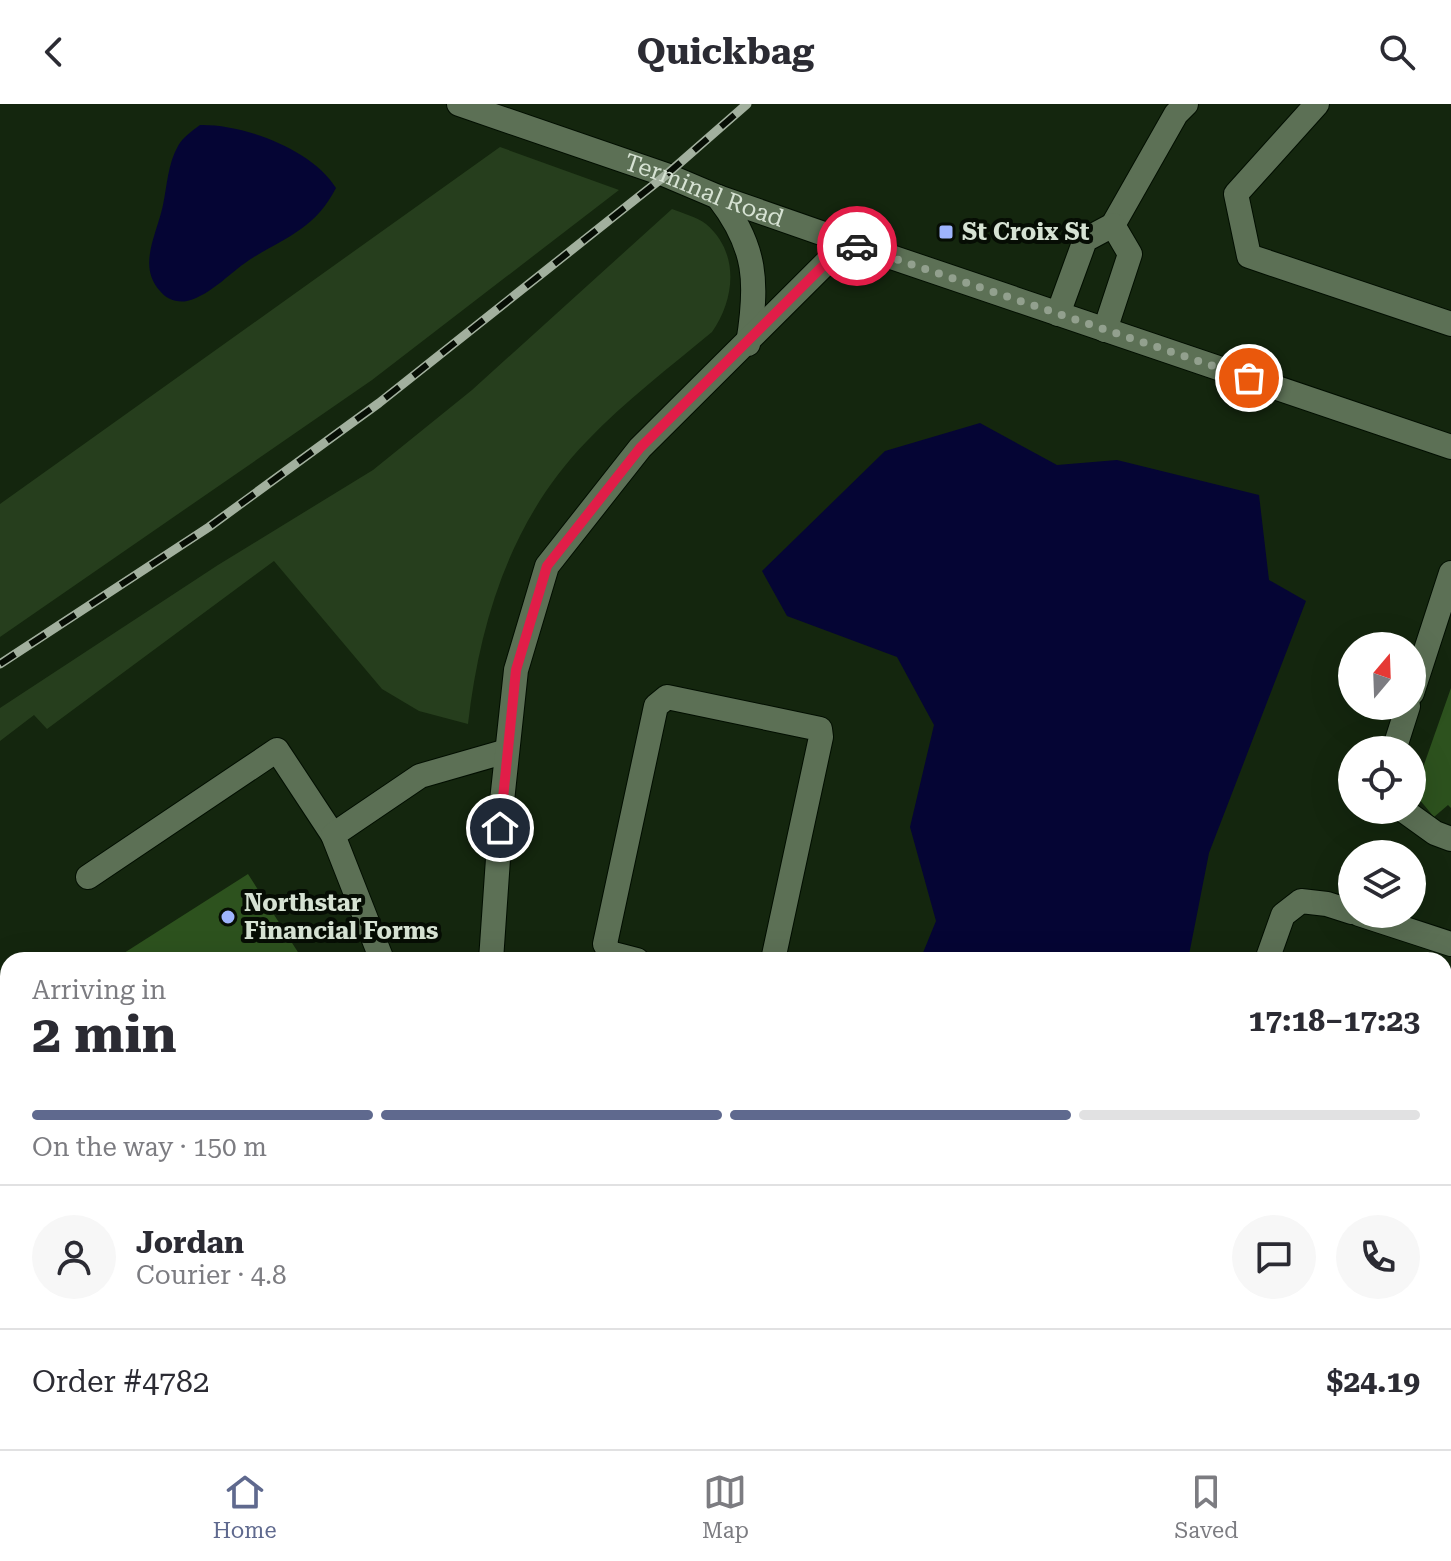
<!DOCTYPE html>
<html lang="en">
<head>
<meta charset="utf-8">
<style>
  :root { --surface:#fff; --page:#f7f7f7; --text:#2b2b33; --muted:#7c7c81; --line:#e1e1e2; --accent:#5f698e }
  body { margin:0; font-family:"Roboto Serif",serif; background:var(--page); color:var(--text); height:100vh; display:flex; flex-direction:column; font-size:30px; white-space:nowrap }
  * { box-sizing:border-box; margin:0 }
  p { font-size:26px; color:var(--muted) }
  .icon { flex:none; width:44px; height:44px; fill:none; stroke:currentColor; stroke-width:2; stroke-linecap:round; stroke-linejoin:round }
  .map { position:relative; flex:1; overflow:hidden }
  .sheet { position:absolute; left:0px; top:848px; width:1452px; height:498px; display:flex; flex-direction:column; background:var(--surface); border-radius:24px 24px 0 0; box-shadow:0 8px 32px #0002 }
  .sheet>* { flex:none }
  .needle { width:52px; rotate:19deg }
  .fabs { position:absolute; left:1338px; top:528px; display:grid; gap:16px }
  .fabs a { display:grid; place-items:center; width:88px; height:88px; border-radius:50%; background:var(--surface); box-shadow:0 8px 32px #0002; font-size:40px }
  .pin { position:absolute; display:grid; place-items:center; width:68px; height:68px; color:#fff; margin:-34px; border:4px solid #fff; border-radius:50%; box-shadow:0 2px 8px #0007 }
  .courier { position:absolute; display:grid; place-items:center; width:80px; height:80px; margin:-40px; border:6px solid #e11d48; border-radius:50%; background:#fff; color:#222; box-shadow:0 2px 10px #0007 }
  .summary em { font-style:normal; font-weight:700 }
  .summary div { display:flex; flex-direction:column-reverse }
  .summary { display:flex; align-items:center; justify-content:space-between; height:136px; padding:0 32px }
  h1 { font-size:52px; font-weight:700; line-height:60px }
  .bar { display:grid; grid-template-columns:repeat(4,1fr); gap:12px 8px; align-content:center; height:96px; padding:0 32px }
  .bar i { height:10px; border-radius:6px; background:var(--line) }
  .bar .on { background:var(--accent) }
  .bar p { grid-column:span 4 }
  .line { display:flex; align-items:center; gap:20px; padding:0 32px; border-top:2px solid var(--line) }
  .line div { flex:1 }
  .round { display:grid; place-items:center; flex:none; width:84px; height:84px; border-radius:42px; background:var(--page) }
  header { display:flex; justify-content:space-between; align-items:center; height:104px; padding:0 32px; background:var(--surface); font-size:36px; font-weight:700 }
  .tabs { display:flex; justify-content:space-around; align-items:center; height:112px; border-top:2px solid var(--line); background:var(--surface); font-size:22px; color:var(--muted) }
  .tabs a { display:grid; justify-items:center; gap:4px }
  .tabs .on { color:var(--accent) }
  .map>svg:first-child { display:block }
  .green { fill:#263e1d }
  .water { fill:#050534 }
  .building { fill:#2d521e }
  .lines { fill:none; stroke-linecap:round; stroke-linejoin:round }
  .minor-casing { stroke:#020e00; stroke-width:26 }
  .highway-casing { stroke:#020e00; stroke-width:26 }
  .minor { stroke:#5c7055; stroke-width:24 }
  .highway { stroke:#8395d1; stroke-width:24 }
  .rail-casing { stroke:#a2b09e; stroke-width:9 }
  .rail { stroke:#060d04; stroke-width:6; stroke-dasharray:18; stroke-linecap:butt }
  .done { stroke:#92a08e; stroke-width:8; stroke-dasharray:0 14.4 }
  .route { stroke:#e11d48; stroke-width:10 }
  .poi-dot { fill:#9eb4fd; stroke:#060d04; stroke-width:3 }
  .labels { text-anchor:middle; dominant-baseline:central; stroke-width:8; stroke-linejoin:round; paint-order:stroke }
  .street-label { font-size:24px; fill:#d6e2d3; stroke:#060d04 }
  .poi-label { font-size:24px; font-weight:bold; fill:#d6e2d3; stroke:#060d04; text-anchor:start }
</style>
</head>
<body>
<header><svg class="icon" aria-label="back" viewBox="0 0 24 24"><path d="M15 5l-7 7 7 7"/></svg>Quickbag<svg class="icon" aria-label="search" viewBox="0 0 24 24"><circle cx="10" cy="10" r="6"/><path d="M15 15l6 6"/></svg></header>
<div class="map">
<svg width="1451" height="1345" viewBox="0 0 1451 1345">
  <rect width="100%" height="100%" fill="#14260e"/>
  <path class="green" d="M500,43L619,86L372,276L0,533V400Z
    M672,105C682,109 697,113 706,120C740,149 735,195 712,228C670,263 625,297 587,337C512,414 480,515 468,620L419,607L382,585L274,457L47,625L34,611L0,637V604L218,461L373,366L472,286Z
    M0,1046L8,1059V1289L0,1283Z
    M84,1338H305L288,1345H100Z"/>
  <path class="water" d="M200,21C243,20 312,45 336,84C316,123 289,132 254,153C232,166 212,191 187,197C177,199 166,195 160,187C137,162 157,130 163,101C167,82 168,59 178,42C183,33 192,27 200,21Z
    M980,319L1057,361L1117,356L1259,391L1269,476L1306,497L1209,749L1188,856H920L936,817L910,723L934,621L897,553L787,512L762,467L885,347Z"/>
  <path class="building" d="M1451,584V704L1448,701L1434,713L1414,689Z
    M248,770L303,856H113Z
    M619,1338H756L754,1345H616Z
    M1031,1338H1114L1112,1345H1051Z"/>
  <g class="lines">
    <defs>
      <g id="minor">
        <path id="s1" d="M459,0L666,71L718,93L847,138L1451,343"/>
        <path d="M1317,0L1236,90L1249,152L1451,220"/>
        <path d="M718,93C757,143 758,179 748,240"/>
        <path d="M1113,121L1176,10L1186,0"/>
        <path d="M1058,210L1085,136L1113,121L1130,150L1105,226"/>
        <path d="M1412,589L1451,469"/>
        <path d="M1394,646L1408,602"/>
        <path d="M1403,706L1435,729L1451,735"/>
        <path d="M88,773L277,646L333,731"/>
        <path d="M1359,810L1451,840"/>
        <path d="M382,856L333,731L420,672L507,647"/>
        <path d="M491,856L502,697L516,566L547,462L640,344L847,138"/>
        <path d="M637,856L610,849L605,840L656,602L667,593L820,625L821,633L773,856"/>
        <path d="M1267,856L1283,811L1301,797L1327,800L1352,808"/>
        <path d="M1444,1175L1451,1177"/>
        <path d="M357,1345L367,1338"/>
      </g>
      <path id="highway" d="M0,1310L8,1316
        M37,1338L47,1345"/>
    </defs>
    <use href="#minor" class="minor-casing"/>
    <use href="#highway" class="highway-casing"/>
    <use href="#minor" class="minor"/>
    <use href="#highway" class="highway"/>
    <defs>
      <path id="rail" d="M0,560L209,423L379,299L666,71L747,0"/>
    </defs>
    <use href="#rail" class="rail-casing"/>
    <use href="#rail" class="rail"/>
  </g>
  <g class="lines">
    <path class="done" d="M857,142L1249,274"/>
    <path class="route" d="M500,724L516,566L547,462L640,344L847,138L857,142"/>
  </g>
  <g class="poi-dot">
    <rect x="938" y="120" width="16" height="16" rx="4"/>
    <circle cx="228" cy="813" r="8"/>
  </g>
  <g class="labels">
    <g class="street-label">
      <text stroke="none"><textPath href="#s1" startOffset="260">Terminal Road</textPath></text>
    </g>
    <g class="poi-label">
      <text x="962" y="128">St Croix St</text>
      <text x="244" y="799">Northstar<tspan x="244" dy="28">Financial Forms</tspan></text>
    </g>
  </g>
</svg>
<div class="fabs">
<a><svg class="needle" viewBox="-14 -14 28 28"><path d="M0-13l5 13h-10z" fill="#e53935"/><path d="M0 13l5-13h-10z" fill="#7c7c81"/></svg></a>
<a><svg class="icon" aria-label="locate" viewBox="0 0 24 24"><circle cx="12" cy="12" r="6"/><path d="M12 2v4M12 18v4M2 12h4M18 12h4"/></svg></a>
<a><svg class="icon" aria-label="layers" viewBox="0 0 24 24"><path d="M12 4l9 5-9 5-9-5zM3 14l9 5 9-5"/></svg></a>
</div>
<div class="pin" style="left:1249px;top:274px;background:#ea580c"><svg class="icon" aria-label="bag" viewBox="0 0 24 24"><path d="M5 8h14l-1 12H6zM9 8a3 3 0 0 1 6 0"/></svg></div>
<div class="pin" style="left:500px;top:724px;background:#1f2937"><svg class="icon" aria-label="home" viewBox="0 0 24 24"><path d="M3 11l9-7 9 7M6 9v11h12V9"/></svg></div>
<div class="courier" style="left:857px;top:142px"><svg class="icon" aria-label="car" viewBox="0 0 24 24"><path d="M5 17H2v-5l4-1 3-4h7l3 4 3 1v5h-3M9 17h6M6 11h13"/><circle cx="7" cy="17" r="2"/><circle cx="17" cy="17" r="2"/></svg></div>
<section class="sheet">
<div class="summary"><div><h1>2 min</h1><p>Arriving in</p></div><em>17:18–17:23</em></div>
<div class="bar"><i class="on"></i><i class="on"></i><i class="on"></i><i></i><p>On the way · 150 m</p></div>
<div class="line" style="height:144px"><a class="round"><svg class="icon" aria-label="person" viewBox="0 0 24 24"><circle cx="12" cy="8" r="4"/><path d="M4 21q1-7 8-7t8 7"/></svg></a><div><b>Jordan</b><p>Courier · 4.8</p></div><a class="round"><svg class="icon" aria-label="chat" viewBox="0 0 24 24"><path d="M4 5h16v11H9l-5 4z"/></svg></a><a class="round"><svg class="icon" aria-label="phone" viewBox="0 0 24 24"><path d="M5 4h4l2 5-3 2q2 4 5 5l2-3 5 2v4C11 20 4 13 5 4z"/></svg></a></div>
<div class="line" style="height:104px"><div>Order #4782</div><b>$24.19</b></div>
</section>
</div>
<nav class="tabs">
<a class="on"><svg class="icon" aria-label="home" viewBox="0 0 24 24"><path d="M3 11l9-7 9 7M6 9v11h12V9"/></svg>Home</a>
<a><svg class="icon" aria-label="map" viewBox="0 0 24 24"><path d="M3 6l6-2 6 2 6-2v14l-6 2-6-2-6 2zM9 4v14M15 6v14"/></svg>Map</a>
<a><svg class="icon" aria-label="saved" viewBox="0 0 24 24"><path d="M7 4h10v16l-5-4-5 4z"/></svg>Saved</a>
</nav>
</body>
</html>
